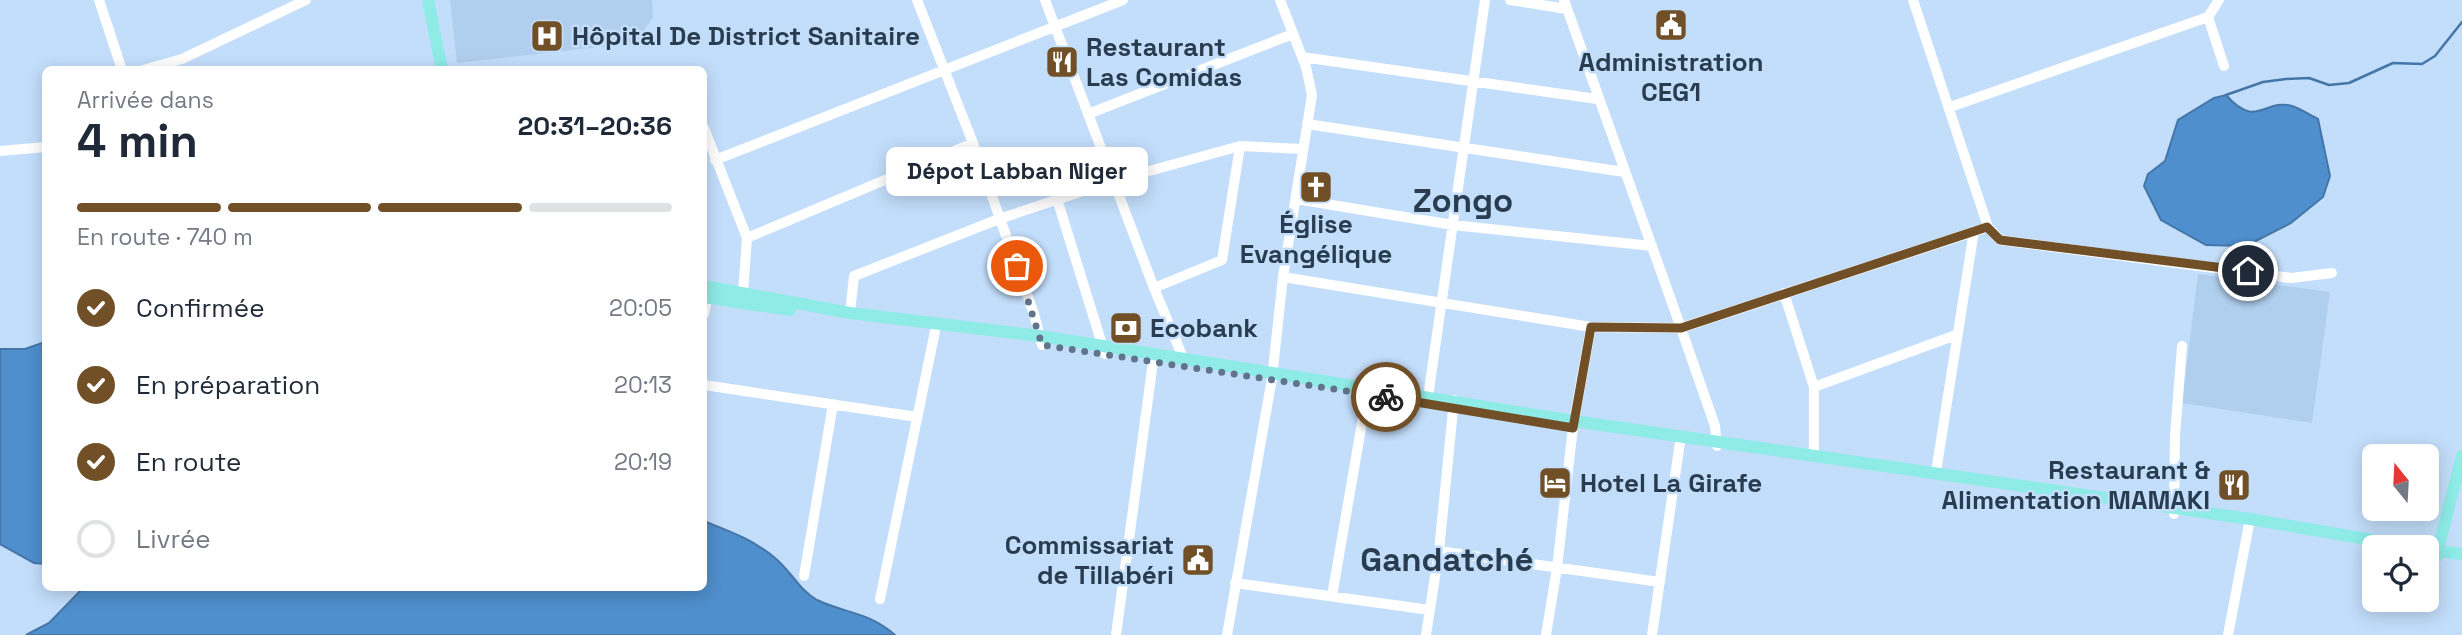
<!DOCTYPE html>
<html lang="fr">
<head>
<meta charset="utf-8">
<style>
  :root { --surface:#fff; --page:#f6f6f7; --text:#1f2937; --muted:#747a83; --line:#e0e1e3; --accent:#715027 }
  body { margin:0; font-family:"Space Grotesk",sans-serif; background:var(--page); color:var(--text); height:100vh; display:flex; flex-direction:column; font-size:26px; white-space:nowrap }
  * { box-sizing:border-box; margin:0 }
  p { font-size:23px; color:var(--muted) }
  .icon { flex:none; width:38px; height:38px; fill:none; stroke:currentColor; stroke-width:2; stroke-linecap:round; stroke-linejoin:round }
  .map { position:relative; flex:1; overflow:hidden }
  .panel { position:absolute; left:42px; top:66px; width:665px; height:525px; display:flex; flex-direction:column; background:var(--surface); border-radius:10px; box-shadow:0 4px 18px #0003 }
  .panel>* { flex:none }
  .needle { width:46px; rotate:342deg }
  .controls { position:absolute; left:2362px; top:444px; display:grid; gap:14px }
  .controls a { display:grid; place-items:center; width:77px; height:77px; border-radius:10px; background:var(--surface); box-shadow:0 4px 18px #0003; font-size:35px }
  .pin { position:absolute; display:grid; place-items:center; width:60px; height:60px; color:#fff; margin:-30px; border:4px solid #fff; border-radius:50%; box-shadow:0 2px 7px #0007 }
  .courier { position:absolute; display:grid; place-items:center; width:70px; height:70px; margin:-35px; border:5px solid #715027; border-radius:50%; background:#fff; color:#222; box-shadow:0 2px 9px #0007 }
  .bubble { position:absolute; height:49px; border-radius:10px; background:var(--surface); box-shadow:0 4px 18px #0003; font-size:23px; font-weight:600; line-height:49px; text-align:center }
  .summary em { font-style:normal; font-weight:600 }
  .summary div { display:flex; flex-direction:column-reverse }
  .summary { display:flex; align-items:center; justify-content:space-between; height:119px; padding:0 35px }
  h1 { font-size:46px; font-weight:600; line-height:52px }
  .bar { display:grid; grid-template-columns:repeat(4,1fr); gap:10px 7px; align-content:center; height:84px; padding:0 35px }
  .bar i { height:9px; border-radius:5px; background:var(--line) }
  .bar .on { background:var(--accent) }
  .bar p { grid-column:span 4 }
  ol { padding:0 35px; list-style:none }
  li { display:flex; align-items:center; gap:21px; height:77px }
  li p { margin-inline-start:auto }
  li .icon { padding:7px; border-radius:50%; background:var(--accent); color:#fff; stroke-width:4 }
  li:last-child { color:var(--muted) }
  li i { width:38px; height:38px; border:4px solid var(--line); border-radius:50% }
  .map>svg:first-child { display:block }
  .built { fill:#b0ceed }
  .water { fill:#4f8fcd; stroke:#4476a8; stroke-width:2 }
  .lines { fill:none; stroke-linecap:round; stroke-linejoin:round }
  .stream { stroke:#4476a8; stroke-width:2.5 }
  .minor { stroke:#fff; stroke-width:10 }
  .major { stroke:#8eebe6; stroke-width:12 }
  .done { stroke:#60758c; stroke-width:7; stroke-dasharray:0 12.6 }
  .route { stroke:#715027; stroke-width:9 }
  .labels { text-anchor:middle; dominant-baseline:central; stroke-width:5; stroke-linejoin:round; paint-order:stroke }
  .poi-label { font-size:26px; font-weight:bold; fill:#2a3d50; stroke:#c3defb; text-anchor:start }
  .district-label { font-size:33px; font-weight:bold; fill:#2a3d50; stroke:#c3defb }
</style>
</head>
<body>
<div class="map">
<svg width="2462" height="635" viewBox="0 0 2462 635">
  <rect width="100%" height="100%" fill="#c3defb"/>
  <path class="built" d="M450,0H652L653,17L635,43L457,63Z
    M2198,274L2330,292L2312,423L2182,403Z"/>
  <path class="water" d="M2226,95C2257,130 2264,98 2292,106C2301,109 2310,115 2318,119L2330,176L2323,197L2291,223L2246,246L2206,245L2161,220L2144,186L2148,174L2165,161L2178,120L2214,98Z
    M45,342H46L45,564L34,563L0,544V349H25Z
    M704,521C729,531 754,540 775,558C791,571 799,590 817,600C847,614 869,612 895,635H26L49,623L83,588H704Z"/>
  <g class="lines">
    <path class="stream" d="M2226,95L2263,82L2286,79L2309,78L2329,85L2349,83L2393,63L2422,64L2435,56L2462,22"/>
    <path class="minor" d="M99,0L122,70
      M917,0L973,143L1034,314L1042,345
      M1045,0L1154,288L1184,360
      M1510,0L1567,9
      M1564,0L1681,328L1715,426L1717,446
      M1913,0L1988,227L2000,240L2291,278L2332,273
      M2208,17L2219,0
      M1302,57L1597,99
      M143,70L182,59L306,0
      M1950,107L2208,17L2224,66
      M1088,114L1293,34
      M1307,124L1624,172
      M704,128L747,238L743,293
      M0,151L46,147
      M715,160L1123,0
      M1057,199L1105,354
      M1296,199L1453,225L1652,246
      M747,238L973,143
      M1283,277L1591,327L1681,328L1988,227
      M1154,288L1222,260L1240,146
      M1784,293L1814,387V455
      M850,313L854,276L999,219L1113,181L1240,146L1303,149
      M704,314L707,298
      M704,385L917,417
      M1814,387L1956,335
      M1428,397L1485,0
      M1936,472L1974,231
      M2174,514L2175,436L2182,346
      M1439,551L1660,582
      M804,576L833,404
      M1235,583L1430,610
      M1332,596L1367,394
      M880,599L935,331
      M1116,635L1153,362
      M1227,635L1272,378L1283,277L1312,95L1306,67L1280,0
      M1426,635L1439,551L1454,400
      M1546,635L1557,568L1573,427L1591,327
      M1652,635L1680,442
      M2228,635L2250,519"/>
    <path class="major" d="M428,0L442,70
      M704,286L850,313L1040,336L1574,421L2250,519L2419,548
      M704,297L790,310
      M2431,550L2462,554
      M2436,557L2462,456"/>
  </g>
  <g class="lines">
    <path class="done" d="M1017,266L1042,345L1386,397"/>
    <path class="route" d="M1386,397L1573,428L1591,327L1681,328L1987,227L2000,240L2248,271"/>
  </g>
  <defs>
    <symbol id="civic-square" viewBox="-11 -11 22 22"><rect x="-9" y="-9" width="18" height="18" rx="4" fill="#715027" stroke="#c3defb"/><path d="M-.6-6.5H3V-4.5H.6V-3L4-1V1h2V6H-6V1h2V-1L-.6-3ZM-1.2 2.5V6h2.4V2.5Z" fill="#fff"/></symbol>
    <symbol id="hospital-square" viewBox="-11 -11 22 22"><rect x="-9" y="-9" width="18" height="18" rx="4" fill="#715027" stroke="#c3defb"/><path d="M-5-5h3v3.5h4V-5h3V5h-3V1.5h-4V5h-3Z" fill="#fff"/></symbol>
    <symbol id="restaurant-square" viewBox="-11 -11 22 22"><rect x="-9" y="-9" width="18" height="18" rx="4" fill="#715027" stroke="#c3defb"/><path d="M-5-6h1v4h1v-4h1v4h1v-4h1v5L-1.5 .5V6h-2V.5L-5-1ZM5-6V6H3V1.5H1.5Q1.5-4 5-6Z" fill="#fff"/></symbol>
    <symbol id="church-square" viewBox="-11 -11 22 22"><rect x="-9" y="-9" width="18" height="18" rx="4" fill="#715027" stroke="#c3defb"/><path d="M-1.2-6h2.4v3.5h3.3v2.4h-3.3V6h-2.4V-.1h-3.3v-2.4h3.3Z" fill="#fff"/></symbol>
    <symbol id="bank-square" viewBox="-11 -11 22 22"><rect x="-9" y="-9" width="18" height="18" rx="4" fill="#715027" stroke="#c3defb"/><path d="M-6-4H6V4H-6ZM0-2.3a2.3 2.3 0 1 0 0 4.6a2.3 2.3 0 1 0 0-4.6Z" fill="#fff"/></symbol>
    <symbol id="hotel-square" viewBox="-11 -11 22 22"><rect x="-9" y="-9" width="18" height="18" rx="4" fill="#715027" stroke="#c3defb"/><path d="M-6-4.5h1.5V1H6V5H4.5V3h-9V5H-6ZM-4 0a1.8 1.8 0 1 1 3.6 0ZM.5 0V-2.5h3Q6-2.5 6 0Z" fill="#fff"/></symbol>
  </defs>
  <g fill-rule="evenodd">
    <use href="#civic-square" x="1652" y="6" width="38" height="38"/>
    <use href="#hospital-square" x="528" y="17" width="38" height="38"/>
    <use href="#restaurant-square" x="1043" y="43" width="38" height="38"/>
    <use href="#church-square" x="1297" y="168" width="38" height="38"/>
    <use href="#bank-square" x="1107" y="309" width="38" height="38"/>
    <use href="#hotel-square" x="1536" y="464" width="38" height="38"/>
    <use href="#restaurant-square" x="2215" y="466" width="38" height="38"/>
    <use href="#civic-square" x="1179" y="541" width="38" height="38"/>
  </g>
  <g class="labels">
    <g class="poi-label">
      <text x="572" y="36">Hôpital De District Sanitaire</text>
      <text x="1086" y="47">Restaurant<tspan x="1086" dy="30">Las Comidas</tspan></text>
      <text x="1671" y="62" text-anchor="middle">Administration<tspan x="1671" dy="30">CEG1</tspan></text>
      <text x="1316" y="224" text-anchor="middle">Église<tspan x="1316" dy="30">Evangélique</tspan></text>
      <text x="1150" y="328">Ecobank</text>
      <text x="2210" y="470" text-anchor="end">Restaurant &amp;<tspan x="2210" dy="30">Alimentation MAMAKI</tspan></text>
      <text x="1580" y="483">Hotel La Girafe</text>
      <text x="1174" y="545" text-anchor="end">Commissariat<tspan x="1174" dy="30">de Tillabéri</tspan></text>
    </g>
    <g class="district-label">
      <text x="1463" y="201">Zongo</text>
      <text x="1447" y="560">Gandatché</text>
    </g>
  </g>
</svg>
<div class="controls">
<a><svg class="needle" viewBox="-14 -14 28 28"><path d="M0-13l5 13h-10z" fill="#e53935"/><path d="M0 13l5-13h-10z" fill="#747a83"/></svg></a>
<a><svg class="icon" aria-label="locate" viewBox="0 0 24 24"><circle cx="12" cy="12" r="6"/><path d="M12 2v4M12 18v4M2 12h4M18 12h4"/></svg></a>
</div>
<div class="pin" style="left:1017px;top:266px;background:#ea580c"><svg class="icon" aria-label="bag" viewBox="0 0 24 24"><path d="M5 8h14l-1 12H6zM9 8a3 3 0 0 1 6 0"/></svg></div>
<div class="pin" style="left:2248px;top:271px;background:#1f2937"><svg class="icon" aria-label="home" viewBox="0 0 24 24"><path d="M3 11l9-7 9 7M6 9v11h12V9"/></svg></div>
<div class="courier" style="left:1386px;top:397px"><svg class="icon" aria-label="bike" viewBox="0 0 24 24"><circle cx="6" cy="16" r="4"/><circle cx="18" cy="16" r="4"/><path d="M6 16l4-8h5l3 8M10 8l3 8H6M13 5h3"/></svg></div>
<div class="bubble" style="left:886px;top:147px;width:262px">Dépot Labban Niger</div>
<section class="panel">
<div class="summary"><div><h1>4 min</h1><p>Arrivée dans</p></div><em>20:31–20:36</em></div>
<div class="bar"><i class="on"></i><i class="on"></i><i class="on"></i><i></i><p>En route · 740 m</p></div>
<ol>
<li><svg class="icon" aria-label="check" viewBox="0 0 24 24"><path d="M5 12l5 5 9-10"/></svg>Confirmée<p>20:05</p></li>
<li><svg class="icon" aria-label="check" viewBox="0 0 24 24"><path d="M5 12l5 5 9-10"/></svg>En préparation<p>20:13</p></li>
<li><svg class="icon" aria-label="check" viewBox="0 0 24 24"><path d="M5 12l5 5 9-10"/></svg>En route<p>20:19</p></li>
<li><i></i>Livrée</li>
</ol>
</section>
</div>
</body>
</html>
